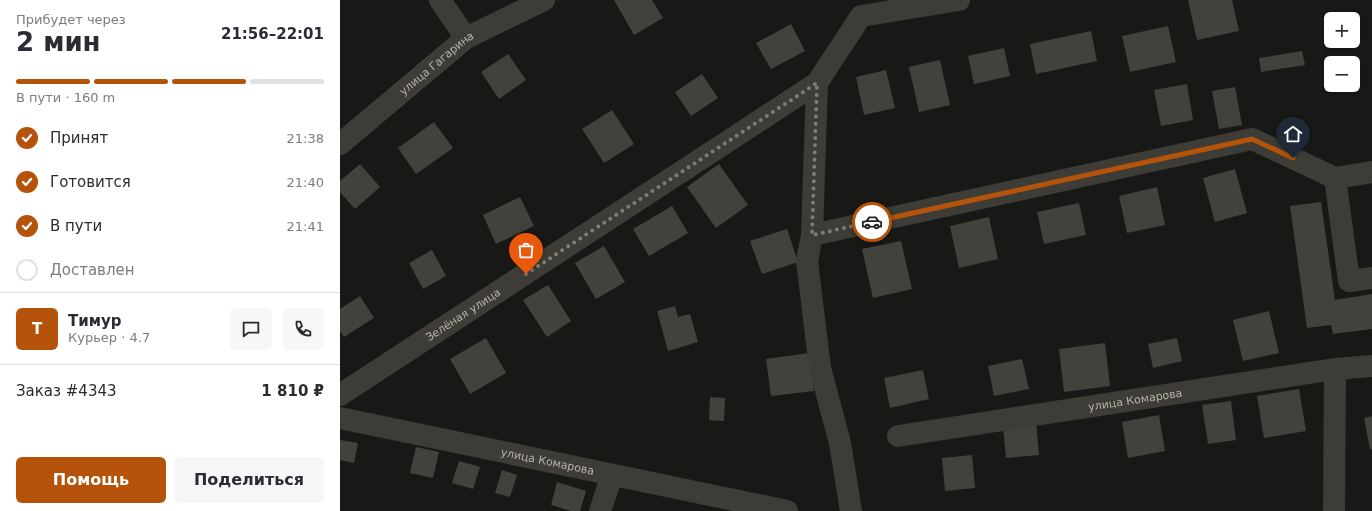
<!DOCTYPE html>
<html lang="ru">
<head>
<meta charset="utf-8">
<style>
  :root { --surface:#fff; --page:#f7f7f7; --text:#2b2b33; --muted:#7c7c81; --line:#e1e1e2; --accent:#b45309 }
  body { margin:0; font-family:"DejaVu Sans",sans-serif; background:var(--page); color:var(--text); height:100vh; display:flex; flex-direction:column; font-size:15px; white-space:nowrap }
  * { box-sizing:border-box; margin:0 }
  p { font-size:13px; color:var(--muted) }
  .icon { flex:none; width:22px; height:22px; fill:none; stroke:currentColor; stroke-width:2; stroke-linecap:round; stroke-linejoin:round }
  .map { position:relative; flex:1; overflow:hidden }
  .details { display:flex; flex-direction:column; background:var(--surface); width:340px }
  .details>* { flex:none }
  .fabs { position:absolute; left:984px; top:12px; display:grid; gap:8px }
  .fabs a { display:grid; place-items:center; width:36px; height:36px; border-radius:6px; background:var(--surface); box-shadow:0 1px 3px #0004; font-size:20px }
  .pin { position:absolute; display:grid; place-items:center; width:34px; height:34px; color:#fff; margin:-41px -17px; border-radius:50% 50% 50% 0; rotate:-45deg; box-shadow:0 0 4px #0007 }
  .pin .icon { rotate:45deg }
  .courier { position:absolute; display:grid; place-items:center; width:40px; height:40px; margin:-20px; border:3px solid #b45309; border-radius:50%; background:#fff; color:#222; box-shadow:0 1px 5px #0007 }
  .head em { font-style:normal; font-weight:700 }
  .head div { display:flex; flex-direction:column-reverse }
  .head { display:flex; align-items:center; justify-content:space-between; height:68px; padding:0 16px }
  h1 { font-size:26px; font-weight:700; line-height:30px }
  .bar { display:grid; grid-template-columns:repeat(4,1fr); gap:6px 4px; align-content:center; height:48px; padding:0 16px }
  .bar i { height:5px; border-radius:3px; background:var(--line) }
  .bar .selected { background:var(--accent) }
  .bar p { grid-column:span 4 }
  .line { display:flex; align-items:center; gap:10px; padding:0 16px; border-top:1px solid var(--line) }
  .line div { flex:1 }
  .round { display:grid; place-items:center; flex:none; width:42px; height:42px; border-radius:6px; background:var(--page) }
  ol { padding:0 16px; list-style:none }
  li { display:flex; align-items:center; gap:12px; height:44px }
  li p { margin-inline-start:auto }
  li .icon { padding:4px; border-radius:50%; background:var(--accent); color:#fff; stroke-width:4 }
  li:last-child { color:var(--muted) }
  li i { width:22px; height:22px; border:2px solid var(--line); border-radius:50% }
  .action { display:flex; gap:8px; margin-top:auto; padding:8px 16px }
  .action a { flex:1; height:46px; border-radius:6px; background:var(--accent); color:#fff; font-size:16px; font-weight:700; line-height:46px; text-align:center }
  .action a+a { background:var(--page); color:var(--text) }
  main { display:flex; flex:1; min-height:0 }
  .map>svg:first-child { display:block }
  .building { fill:#42423d }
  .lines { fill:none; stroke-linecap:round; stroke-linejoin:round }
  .minor { stroke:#3d3c37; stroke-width:22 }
  .done { stroke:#807d75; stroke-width:4; stroke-dasharray:0 7.2 }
  .route { stroke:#b45309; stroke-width:5 }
  .labels { text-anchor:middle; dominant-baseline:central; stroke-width:3.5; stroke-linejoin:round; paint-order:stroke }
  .street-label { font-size:11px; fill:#b8b3a8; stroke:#131311 }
</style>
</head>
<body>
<main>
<section class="details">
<div class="head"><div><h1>2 мин</h1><p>Прибудет через</p></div><em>21:56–22:01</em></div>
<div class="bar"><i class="selected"></i><i class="selected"></i><i class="selected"></i><i></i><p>В пути · 160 m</p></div>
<ol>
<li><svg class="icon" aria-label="check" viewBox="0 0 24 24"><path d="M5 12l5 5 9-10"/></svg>Принят<p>21:38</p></li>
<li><svg class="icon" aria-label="check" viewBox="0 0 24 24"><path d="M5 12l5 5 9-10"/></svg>Готовится<p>21:40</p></li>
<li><svg class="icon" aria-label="check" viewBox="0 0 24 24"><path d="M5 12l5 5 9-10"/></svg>В пути<p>21:41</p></li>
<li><i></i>Доставлен</li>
</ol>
<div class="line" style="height:72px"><b class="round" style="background:var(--accent);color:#fff">Т</b><div><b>Тимур</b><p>Курьер · 4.7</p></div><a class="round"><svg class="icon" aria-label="chat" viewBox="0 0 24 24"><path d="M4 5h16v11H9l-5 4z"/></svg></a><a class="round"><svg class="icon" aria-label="phone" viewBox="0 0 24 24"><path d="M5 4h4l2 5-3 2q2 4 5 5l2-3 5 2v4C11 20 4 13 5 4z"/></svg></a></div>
<div class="line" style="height:52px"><div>Заказ #4343</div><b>1 810 ₽</b></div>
<div class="action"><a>Помощь</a><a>Поделиться</a></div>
</section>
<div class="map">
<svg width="1032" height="511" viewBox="0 0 1032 511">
  <rect width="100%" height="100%" fill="#181816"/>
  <path class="building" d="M274,0H312L323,18L294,35Z
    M848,0H892L899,31L857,40Z
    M451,24L465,51L431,69L416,43Z
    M828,26L836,62L790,72L782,36Z
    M751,31L757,61L696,74L690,44Z
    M664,48L670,76L634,84L628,56Z
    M962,51L965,65L921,72L919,58Z
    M168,54L186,80L159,99L141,72Z
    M600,60L610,105L579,112L569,67Z
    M546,70L555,108L524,115L516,77Z
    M362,74L378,98L351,116L335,92Z
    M847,84L853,120L821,126L814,90Z
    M895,87L902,125L879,129L872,91Z
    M272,110L294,144L264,163L242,129Z
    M94,122L113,148L76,174L58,148Z
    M20,164L40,187L15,209L0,192V181Z
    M379,164L408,205L376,228L347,187Z
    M895,169L907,213L875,222L863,178Z
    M817,187L825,225L787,233L779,196Z
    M180,197L194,226L156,244L143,215Z
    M981,202L995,300L1032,294V329L993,334L991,325L967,328L950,206Z
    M739,203L746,235L704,244L697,212Z
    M332,206L348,233L309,256L293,229Z
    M649,217L658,259L619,268L610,226Z
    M447,229L458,262L422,274L410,241Z
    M561,241L572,289L533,298L522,249Z
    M264,246L285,282L256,299L235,263Z
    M92,250L106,276L83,289L69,263Z
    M208,285L231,321L207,337L183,300Z
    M20,296L34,318L4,337L0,331V309Z
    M335,306L338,317L350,314L358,342L328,351L317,311Z
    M929,311L939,353L903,361L893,320Z
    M146,338L166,373L130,394L110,359Z
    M837,338L842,361L813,368L808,344Z
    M765,343L770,386L724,392L719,349Z
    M469,353L474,391L431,396L426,359Z
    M682,359L689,389L654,396L648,366Z
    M583,370L589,399L550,408L544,378Z
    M959,389L966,431L924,438L917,396Z
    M370,397L385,398L384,421L369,420Z
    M891,401L896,440L868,444L862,405Z
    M819,415L825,451L788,458L782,422Z
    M1032,416V449H1030L1024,418Z
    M696,422L699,455L666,458L663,426Z
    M0,440L18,443L14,463L0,460Z
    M76,447L99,452L93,478L70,473Z
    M632,455L635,488L605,491L602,458Z
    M119,461L140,467L133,489L112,483Z
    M162,470L177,475L170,497L155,493Z
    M217,482L246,491L240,511H231L211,505Z"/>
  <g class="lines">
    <g class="minor">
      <path d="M100,0L126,38"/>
      <path d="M477,83L472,235L467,261L480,368L500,443L511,511"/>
      <path id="s1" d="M0,144L126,38L204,0"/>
      <path d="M995,178L1009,281L1032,278"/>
      <path d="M472,235L912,139L995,178L1032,172"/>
      <path id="s2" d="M0,395L477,83L521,16L619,0"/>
      <path id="s3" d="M0,418L447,511"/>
      <path id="s4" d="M558,436L995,369L1032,366"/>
      <path d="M260,511L272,475"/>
      <path d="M994,511L995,369"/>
    </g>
  </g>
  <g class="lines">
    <path class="done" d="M186,274L477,83L472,235L532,222"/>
    <path class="route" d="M532,222L912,139L953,158"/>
  </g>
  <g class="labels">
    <g class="street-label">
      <text stroke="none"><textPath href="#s1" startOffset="126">улица Гагарина</textPath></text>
      <text stroke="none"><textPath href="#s2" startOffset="147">Зелёная улица</textPath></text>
      <text stroke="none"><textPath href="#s4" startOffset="240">улица Комарова</textPath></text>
      <text stroke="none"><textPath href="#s3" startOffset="212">улица Комарова</textPath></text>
    </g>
  </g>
</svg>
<div class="fabs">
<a>+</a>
<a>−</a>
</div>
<div class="pin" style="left:186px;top:274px;background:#ea580c"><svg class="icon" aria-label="bag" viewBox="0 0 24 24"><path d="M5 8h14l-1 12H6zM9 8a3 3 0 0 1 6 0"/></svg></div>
<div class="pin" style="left:953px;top:158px;background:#1f2937"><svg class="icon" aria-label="home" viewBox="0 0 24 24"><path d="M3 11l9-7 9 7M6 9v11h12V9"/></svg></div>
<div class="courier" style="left:532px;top:222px"><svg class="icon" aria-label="car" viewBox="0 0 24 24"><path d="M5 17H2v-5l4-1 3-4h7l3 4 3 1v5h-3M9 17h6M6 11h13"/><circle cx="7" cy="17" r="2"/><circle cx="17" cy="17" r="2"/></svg></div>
</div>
</main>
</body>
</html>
